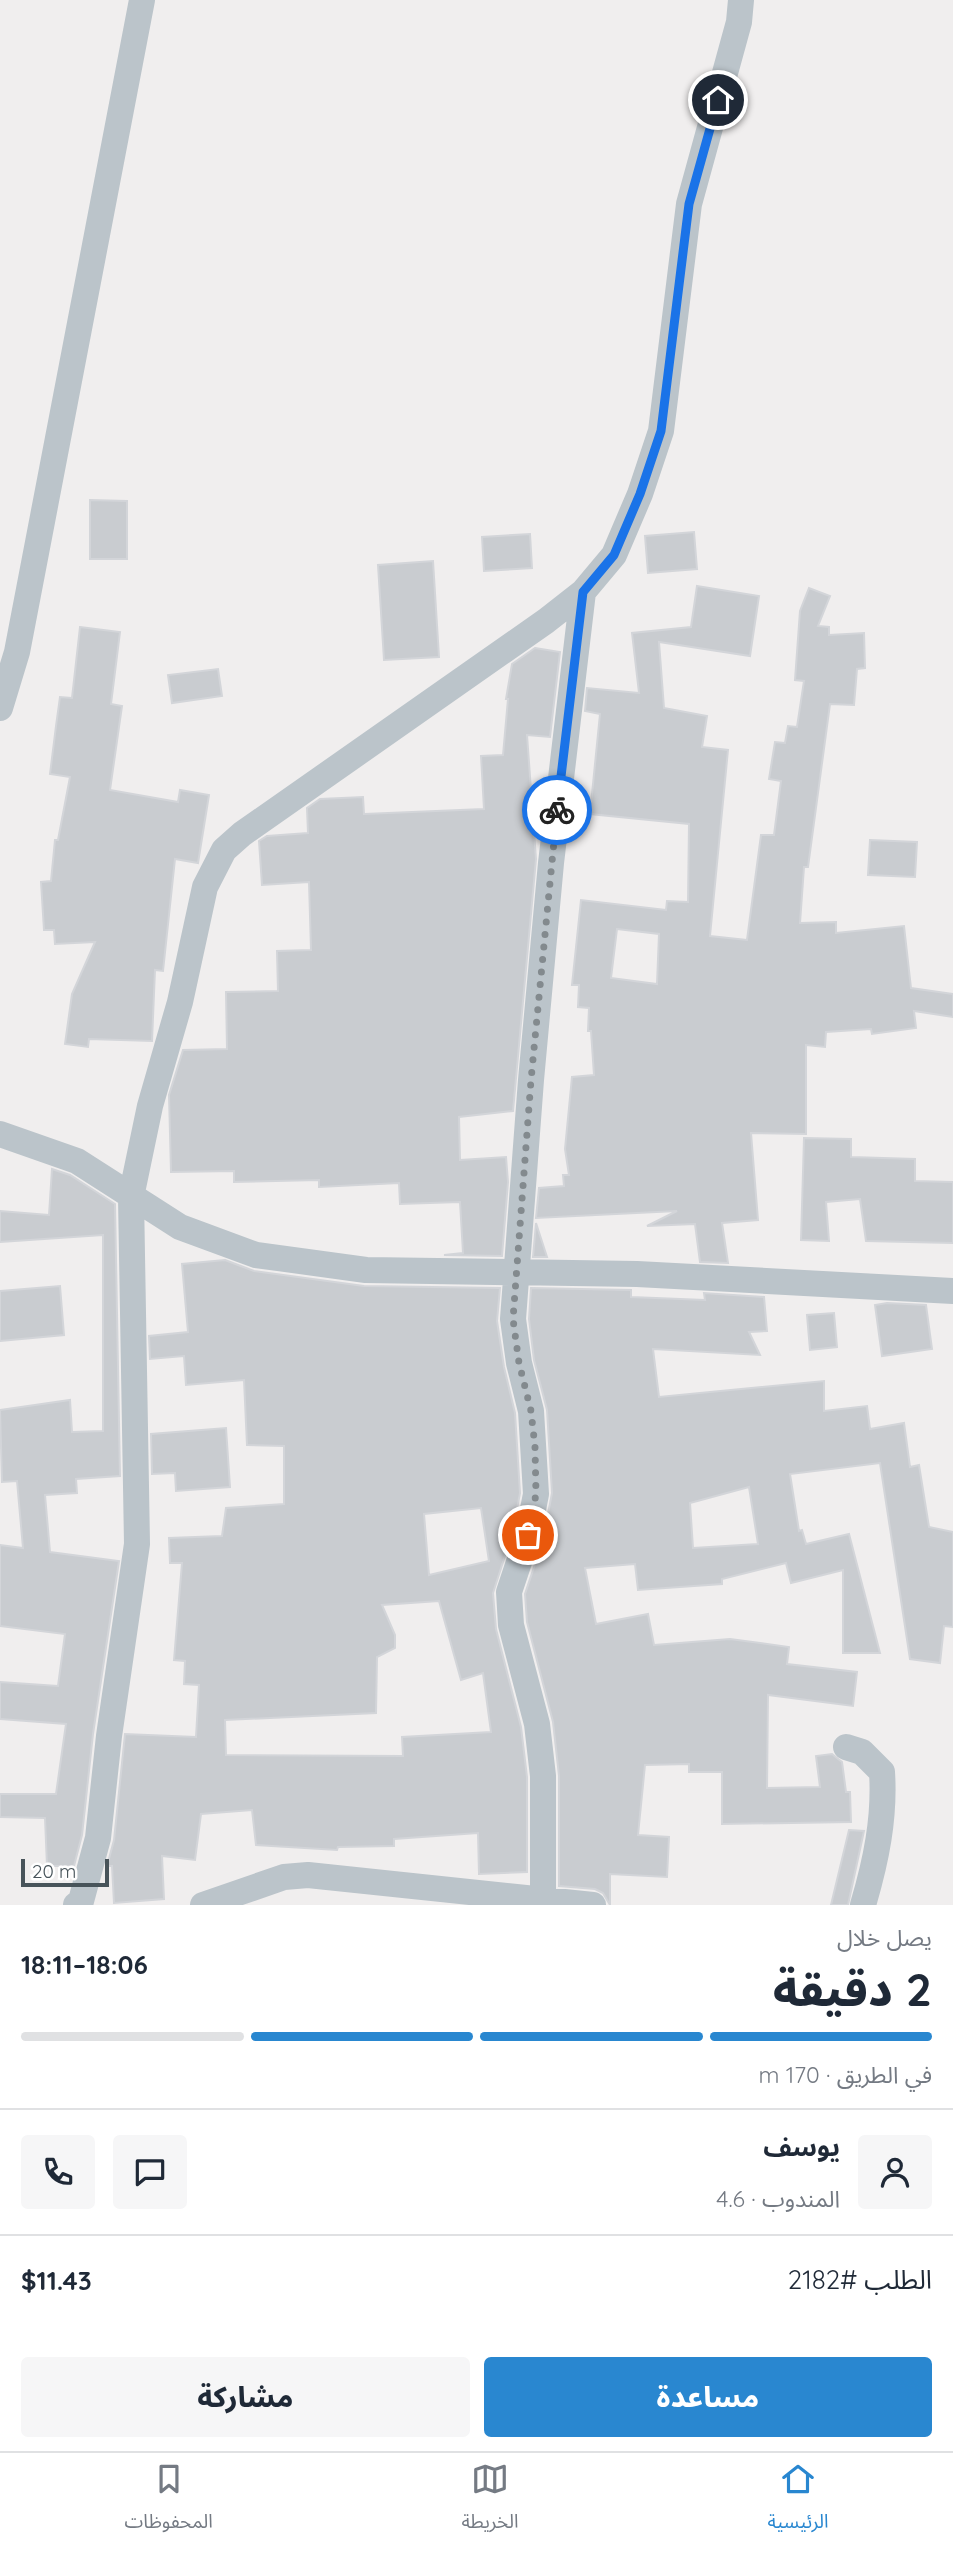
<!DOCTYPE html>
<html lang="ar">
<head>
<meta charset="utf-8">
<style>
  :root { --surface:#fff; --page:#f6f6f7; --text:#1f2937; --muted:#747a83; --line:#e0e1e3; --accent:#2987d0 }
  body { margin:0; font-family:Quicksand,"Noto Sans Arabic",sans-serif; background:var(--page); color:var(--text); direction:rtl; height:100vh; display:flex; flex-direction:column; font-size:26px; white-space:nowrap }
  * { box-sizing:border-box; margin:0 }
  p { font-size:23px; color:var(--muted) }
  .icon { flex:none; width:38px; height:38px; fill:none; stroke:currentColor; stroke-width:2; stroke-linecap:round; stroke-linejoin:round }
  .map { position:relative; height:1905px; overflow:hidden; direction:ltr }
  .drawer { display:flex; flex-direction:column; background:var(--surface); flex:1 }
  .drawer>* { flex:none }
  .scale { position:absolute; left:21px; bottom:18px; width:88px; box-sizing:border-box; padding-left:7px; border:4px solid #48545a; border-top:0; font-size:19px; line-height:24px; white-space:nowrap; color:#48545a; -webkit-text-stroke:5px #fff; paint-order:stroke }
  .pin { position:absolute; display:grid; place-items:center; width:60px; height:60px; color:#fff; margin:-30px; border:4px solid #fff; border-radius:50%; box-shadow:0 2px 7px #0007 }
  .courier { position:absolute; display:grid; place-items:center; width:70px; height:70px; margin:-35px; border:5px solid #1a73e8; border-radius:50%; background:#fff; color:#222; box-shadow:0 2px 9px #0007 }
  .summary em { font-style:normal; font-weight:800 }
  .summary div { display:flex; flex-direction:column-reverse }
  .summary { display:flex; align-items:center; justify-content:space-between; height:119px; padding:0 21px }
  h1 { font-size:46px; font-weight:800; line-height:52px }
  .bar { display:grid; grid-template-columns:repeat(4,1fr); gap:10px 7px; align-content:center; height:84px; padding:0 21px }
  .bar i { height:9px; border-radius:5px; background:var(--line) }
  .bar .current { background:var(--accent) }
  .bar p { grid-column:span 4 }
  .line { display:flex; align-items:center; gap:18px; padding:0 21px; border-top:2px solid var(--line) }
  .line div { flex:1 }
  .round { display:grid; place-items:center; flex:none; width:74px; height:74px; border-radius:7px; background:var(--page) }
  .action { display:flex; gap:14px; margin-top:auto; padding:14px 21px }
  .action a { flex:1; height:80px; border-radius:7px; background:var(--accent); color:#fff; font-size:28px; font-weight:800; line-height:80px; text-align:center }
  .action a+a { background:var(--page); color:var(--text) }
  .menu { display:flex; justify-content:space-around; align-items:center; height:98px; border-top:2px solid var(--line); background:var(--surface); font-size:19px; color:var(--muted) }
  .menu a { display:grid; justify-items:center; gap:4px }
  .menu .current { color:var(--accent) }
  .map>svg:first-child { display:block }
  .building { fill:#c9ccd0; stroke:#d3d5d9; stroke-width:2; fill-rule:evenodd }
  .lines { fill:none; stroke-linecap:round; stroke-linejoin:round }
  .street { stroke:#bbc4ca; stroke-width:26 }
  .done { stroke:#838a8e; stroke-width:7; stroke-dasharray:0 12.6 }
  .route { stroke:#1a73e8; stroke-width:9 }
</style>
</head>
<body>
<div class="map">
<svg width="953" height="1905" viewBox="0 0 953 1905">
  <rect width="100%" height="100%" fill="#f0eeee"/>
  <path class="building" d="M90,500L127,501V559H90Z
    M694,532L697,569L648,573L645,536Z
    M530,534L532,568L484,571L482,537Z
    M433,561L439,657L384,660L378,565Z
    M697,586L759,596L750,656L659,642L664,708L707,716L702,747L728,750L710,936L747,940L761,835H774L781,781L769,779L775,742L785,743L788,726L797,727L804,681L795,680L800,611L809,588L830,596L818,626L829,627V635L864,633L865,668L857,669L854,705L830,704L808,867H804L800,923L836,922V933L904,926L911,988L953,994V1017L914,1011L916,1028L872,1034L871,1029L826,1032L825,1047L806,1045V1134L751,1133L758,1220L722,1223L728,1263L700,1262L695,1224L647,1226L677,1211L536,1218L539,1188L564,1186L563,1175H569L565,1149L572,1077L594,1075L591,1031H588L589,1008L578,1007L579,985H572L581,900L666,910L667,901L688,902L689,824L590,814L600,714L585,711L587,688L639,693L632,633L691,627ZM617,929L659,934L657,984L611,978Z
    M80,627L120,632L111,704L122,706L110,790L178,802L180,790L209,795L198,863L175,859L163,971L155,970L152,1041L89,1039L88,1047L65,1044L72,994L95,942L55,944L54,930H44L41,882L51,881L55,840H58L70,777L50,774L56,726L60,697L72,698Z
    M535,648L560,652L550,737L527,735L536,859L513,1111L459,1117L460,1160L506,1157L508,1182L502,1256L444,1255L463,1253L460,1202L400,1204L399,1183L319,1187V1180L234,1182V1171L171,1172L169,1095L183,1050L227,1049L226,992L278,991L277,951L311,950L309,882L262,885L259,841L267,836L308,833L307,808L320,799L363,797L364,814L484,809L481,756L503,755L508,699H506L512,664Z
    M218,669L222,696L172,703L168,675Z
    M870,840L917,842L915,877L868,875Z
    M804,1138L851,1139V1157L915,1159V1181L953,1182V1243L866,1241L860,1199L826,1202L829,1241L801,1240Z
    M52,1169L70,1175L115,1204L120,1476L76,1479L77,1493L45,1495L50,1552L119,1561L93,1734L82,1835L74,1866H47L45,1818L0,1817V1794H56L66,1724L0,1719V1682L58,1686L65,1634L0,1626V1545L23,1548L17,1481L2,1482L0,1410L70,1400L72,1432L103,1431V1235L0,1242V1211L49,1215Z
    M536,1223L547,1257H533Z
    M225,1260L254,1271L364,1286L500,1288L497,1321L504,1367L515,1413L520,1493L513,1531L493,1593L496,1629L521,1727L527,1777V1872L479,1874L478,1833L394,1839V1846L338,1847L337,1850L256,1845L252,1810L201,1814L195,1860L162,1856L164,1899L114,1903L112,1866H107L114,1840L125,1734L196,1737L199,1685L184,1684L185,1661L174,1660L182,1563H170L169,1538L222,1536L226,1508L284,1504V1446L247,1445L244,1380L186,1385L184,1356L150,1359L149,1336L188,1332L182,1264ZM481,1508L489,1561L429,1575L424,1514ZM439,1601L461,1680L483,1673L491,1732L402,1737L403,1756L226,1755L225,1720L376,1713L377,1657L395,1648V1635L382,1605Z
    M60,1286L64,1335L0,1341V1291Z
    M531,1288L631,1290V1297L705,1300L704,1293L764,1297L767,1331L749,1332L760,1355L653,1349L659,1397L824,1381V1411L867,1406L870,1429L904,1423L910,1467L919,1465L929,1527L953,1532V1627L944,1626L940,1663L910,1659L880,1463L790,1474L799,1531L802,1530L806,1544L849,1534L880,1653H843V1570L791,1583L786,1563L722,1579V1584L638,1590L635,1564L585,1568L596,1624L648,1614L654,1645L730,1639L789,1647L787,1664L857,1672L853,1706L768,1695L767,1788L820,1787L816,1756L832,1754L842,1762L846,1792H850L851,1822L722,1824V1772H689V1764L645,1765L638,1835L669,1837L667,1877L610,1874V1905L603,1893L595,1889L559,1886V1776L553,1722L527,1622L525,1594L543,1540L552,1493L547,1410L534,1360L529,1319ZM749,1487L758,1544L693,1548L690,1503Z
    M887,1303L926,1305L932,1349L882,1356L875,1305Z
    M834,1313L837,1347L810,1350L807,1315Z
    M226,1428L230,1487L176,1491L175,1473L152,1474L151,1434Z
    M849,1830L864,1831L848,1905H831Z"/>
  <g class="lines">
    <path class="street" d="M0,708L17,652L142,0
      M0,1134L77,1161L180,1227L256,1255L366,1270L637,1274L953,1291
      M846,1747L862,1752L882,1772C885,1818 876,1861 863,1905
      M543,1901V1776L537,1724L511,1625L509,1592L528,1535L536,1494L531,1411L519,1363L513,1319L531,1080L551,863L583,592
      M76,1905L81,1901L98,1838L109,1736L137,1544L131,1197L150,1106L180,1002L205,887L224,850L242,834L546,621L583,592L614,555L640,494L661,431L689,204L739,22L741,0
      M203,1905L284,1877L308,1875L593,1905"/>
  </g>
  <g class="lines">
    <path class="done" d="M528,1535L536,1494L535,1447L531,1411L519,1363L513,1319L531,1080L557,810"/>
    <path class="route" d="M557,810L583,592L614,555L640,494L661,431L689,204L718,100"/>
  </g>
</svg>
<div class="scale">20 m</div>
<div class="pin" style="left:528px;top:1535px;background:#ea580c"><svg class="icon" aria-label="bag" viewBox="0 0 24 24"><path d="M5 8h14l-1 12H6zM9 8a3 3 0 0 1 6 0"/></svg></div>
<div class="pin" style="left:718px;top:100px;background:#1f2937"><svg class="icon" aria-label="home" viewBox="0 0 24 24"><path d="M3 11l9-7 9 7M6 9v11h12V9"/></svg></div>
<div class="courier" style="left:557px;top:810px"><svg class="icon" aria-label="bike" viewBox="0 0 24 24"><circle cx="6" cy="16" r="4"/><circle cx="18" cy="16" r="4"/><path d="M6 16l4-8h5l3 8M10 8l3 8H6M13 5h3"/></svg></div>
</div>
<section class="drawer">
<div class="summary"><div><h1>2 دقيقة</h1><p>يصل خلال</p></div><em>18:06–18:11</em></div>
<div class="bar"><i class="current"></i><i class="current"></i><i class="current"></i><i></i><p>في الطريق · 170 m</p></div>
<div class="line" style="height:126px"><a class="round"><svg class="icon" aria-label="person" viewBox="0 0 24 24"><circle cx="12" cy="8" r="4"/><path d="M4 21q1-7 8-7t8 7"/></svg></a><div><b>يوسف</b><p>المندوب · 4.6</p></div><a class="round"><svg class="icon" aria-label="chat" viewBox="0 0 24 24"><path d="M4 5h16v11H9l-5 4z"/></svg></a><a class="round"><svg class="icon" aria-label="phone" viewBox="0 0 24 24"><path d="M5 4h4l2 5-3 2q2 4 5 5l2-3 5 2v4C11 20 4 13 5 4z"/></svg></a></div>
<div class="line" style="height:91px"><div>الطلب #2182</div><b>$11.43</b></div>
<div class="action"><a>مساعدة</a><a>مشاركة</a></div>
</section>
<nav class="menu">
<a class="current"><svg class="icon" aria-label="home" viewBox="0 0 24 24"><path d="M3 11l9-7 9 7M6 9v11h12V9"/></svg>الرئيسية</a>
<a><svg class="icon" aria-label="map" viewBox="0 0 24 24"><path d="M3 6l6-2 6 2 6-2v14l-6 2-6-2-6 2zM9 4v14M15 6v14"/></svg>الخريطة</a>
<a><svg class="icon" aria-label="saved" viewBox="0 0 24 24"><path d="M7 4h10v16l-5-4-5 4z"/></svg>المحفوظات</a>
</nav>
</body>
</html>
